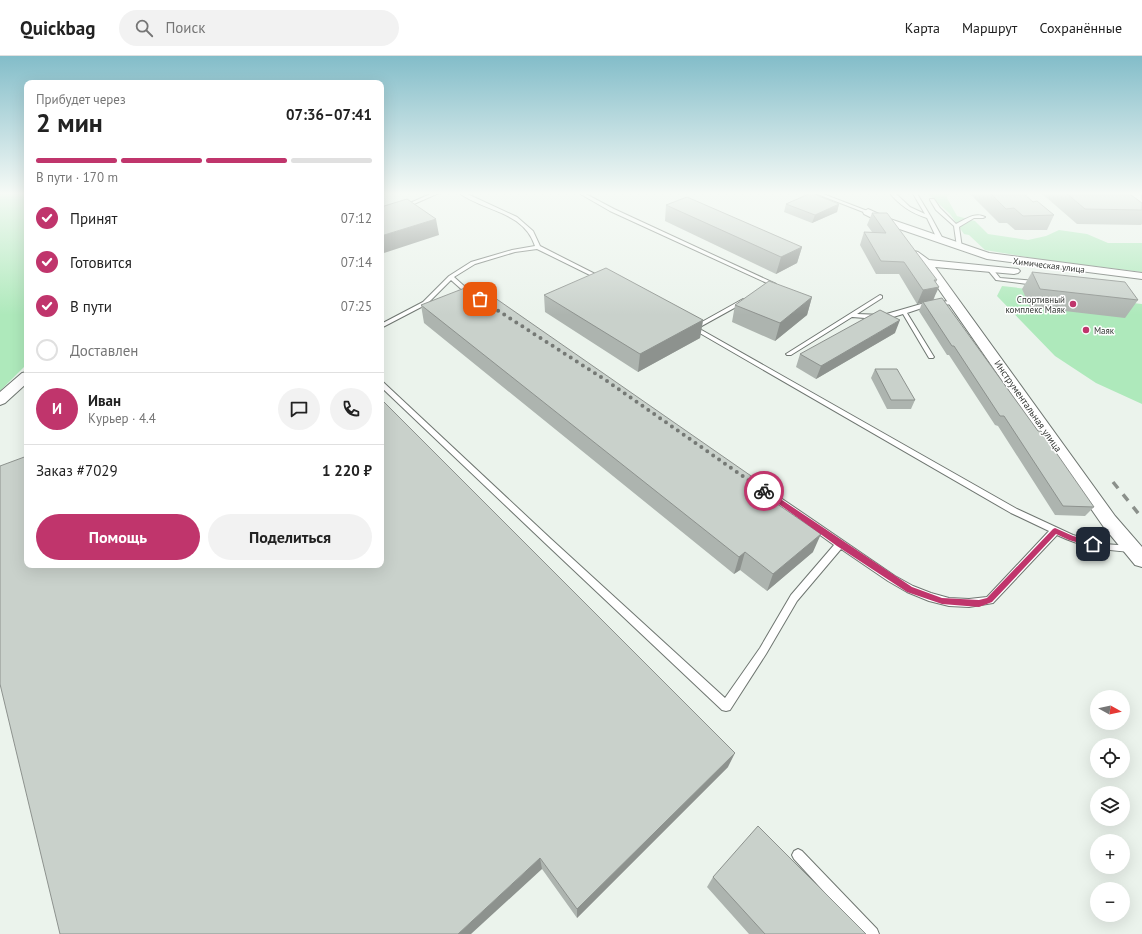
<!DOCTYPE html>
<html lang="ru">
<head>
<meta charset="utf-8">
<style>
  :root { --surface:#fff; --page:#f2f2f2; --text:#222; --muted:#767676; --line:#e0e0e0; --accent:#c0356c }
  body { margin:0; font-family:"PT Sans",sans-serif; background:var(--page); color:var(--text); height:100vh; display:flex; flex-direction:column; font-size:15px; white-space:nowrap }
  * { box-sizing:border-box; margin:0 }
  p { font-size:13px; color:var(--muted) }
  .icon { flex:none; width:22px; height:22px; fill:none; stroke:currentColor; stroke-width:2; stroke-linecap:round; stroke-linejoin:round }
  .map { position:relative; flex:1; overflow:hidden }
  .side { position:absolute; left:24px; top:24px; width:360px; height:488px; display:flex; flex-direction:column; background:var(--surface); border-radius:8px; box-shadow:0 4px 16px #0002 }
  .side>* { flex:none }
  .needle { width:26px; rotate:98deg }
  .fabs { position:absolute; left:1090px; top:634px; display:grid; gap:8px }
  .fabs a { display:grid; place-items:center; width:40px; height:40px; border-radius:50%; background:var(--surface); box-shadow:0 4px 16px #0002; font-size:20px }
  .pin { position:absolute; display:grid; place-items:center; width:34px; height:34px; color:#fff; margin:-17px; border-radius:8px; box-shadow:0 2px 6px #0006 }
  .courier { position:absolute; display:grid; place-items:center; width:40px; height:40px; margin:-20px; border:3px solid #c0356c; border-radius:50%; background:#fff; color:#222; box-shadow:0 1px 5px #0007 }
  .overview em { font-style:normal; font-weight:700 }
  .overview div { display:flex; flex-direction:column-reverse }
  .overview { display:flex; align-items:center; justify-content:space-between; height:68px; padding:0 12px }
  h1 { font-size:26px; font-weight:700; line-height:30px }
  .bar { display:grid; grid-template-columns:repeat(4,1fr); gap:6px 4px; align-content:center; height:48px; padding:0 12px }
  .bar i { height:5px; border-radius:3px; background:var(--line) }
  .bar .on { background:var(--accent) }
  .bar p { grid-column:span 4 }
  .line { display:flex; align-items:center; gap:10px; padding:0 12px; border-top:1px solid var(--line) }
  .line div { flex:1 }
  .round { display:grid; place-items:center; flex:none; width:42px; height:42px; border-radius:21px; background:var(--page) }
  ol { padding:0 12px; list-style:none }
  li { display:flex; align-items:center; gap:12px; height:44px }
  li p { margin-inline-start:auto }
  li .icon { padding:4px; border-radius:50%; background:var(--accent); color:#fff; stroke-width:4 }
  li:last-child { color:var(--muted) }
  li i { width:22px; height:22px; border:2px solid var(--line); border-radius:50% }
  .action { display:flex; gap:8px; margin-top:auto; padding:8px 12px }
  .action a { flex:1; height:46px; border-radius:24px; background:var(--accent); color:#fff; font-size:16px; font-weight:700; line-height:46px; text-align:center }
  .action a+a { background:var(--page); color:var(--text) }
  header { display:flex; align-items:center; gap:24px; box-sizing:border-box; height:56px; padding:0 20px; background:var(--surface); border-bottom:1px solid var(--line) }
  header strong { font-size:19px }
  nav { display:flex; gap:22px; margin-inline-start:auto; font-size:14px }
  .search { width:280px; height:36px; background:var(--page); display:flex; align-items:center; gap:10px; box-sizing:border-box; padding:0 14px; border-radius:22px; color:var(--muted); font-size:15px }
  .map>svg:first-child { display:block }
  .green { fill:#aee9bb }
  .lines { fill:none; stroke-linecap:round; stroke-linejoin:round }
  .lane-casing { stroke:#6f7671; stroke-width:2 }
  .street-casing { stroke:#6f7671; stroke-width:2 }
  .secondary-casing { stroke:#6f7671; stroke-width:2 }
  .lane { fill:#fff; fill-rule:evenodd }
  .street { fill:#fff; fill-rule:evenodd }
  .secondary { fill:#fff; fill-rule:evenodd }
  .rail { stroke:#8b908b; stroke-width:3.5; stroke-dasharray:8 8; stroke-linecap:butt }
  .wall { fill:#adb4af }
  .shaded-wall { fill:#8d928e }
  .building { fill:#c9d1cb; stroke:#8d928e }
  .route { fill:#c0356c }
  .done { stroke:#757975; stroke-width:4; stroke-dasharray:0 7.2 }
  .poi-dot { fill:#c0356c; stroke:#fff; stroke-width:1.5 }
  .labels { text-anchor:middle; dominant-baseline:central; stroke-width:3; stroke-linejoin:round; paint-order:stroke }
  .far-street-label { font-size:9px; fill:#353835; stroke:#fff }
  .far-poi-label { font-size:9px; fill:#353835; stroke:#fff; text-anchor:end }
  .street-label { font-size:10px; fill:#353835; stroke:#fff }
</style>
</head>
<body>
<header>
<strong>Quickbag</strong>
<div class="search"><svg class="icon" aria-label="search" viewBox="0 0 24 24"><circle cx="10" cy="10" r="6"/><path d="M15 15l6 6"/></svg>Поиск</div>
<nav><a>Карта</a><a>Маршрут</a><a>Сохранённые</a></nav>
</header>
<div class="map">
<svg width="1142" height="878" viewBox="0 0 1142 878">
  <rect width="100%" height="100%" fill="#ebf3ec"/>
  <path class="green" d="M0,136H27V308L0,335Z
    M926,136H948L947,142L957,160L975,165L988,178L1028,184L1046,180L1059,174L1087,178L1108,187H1142V216L1045,204L985,194L969,179L964,178L950,158Z
    M1002,230L1114,243L1115,245L1142,248V348L1096,327L1055,300L997,240Z"/>
  <g class="lines">
    <defs>
      <path id="lane" d="M435,136H441L405,152L401,151Z
        M458,136H463L517,161L533,175L540,190L605,223L600,224L537,193L515,196L475,208L454,221L473,238V240H469L451,224L427,248L381,272V268L423,246L449,220L471,206L512,194L535,190C523,154 483,156 458,136Z
        M577,136H582L614,153L776,228L771,231H767L766,230L769,228L610,155Z
        M812,136H818L870,156L866,157Z
        M889,136H894L910,151L925,158L912,136H916L931,161L944,185L943,186L938,185L927,162C911,157 899,149 889,136Z
        M930,143H934L940,152L956,168C966,163 975,156 985,161L983,162H974L959,171L962,192L957,191L954,170L936,154L930,144Z
        M988,212H992L1000,222L1035,225L1038,227L1035,229L996,224L987,213Z
        M880,239L882,240V242L857,258L883,259L928,246L956,245L957,246L954,248L928,250L907,257L934,301L933,302H929L903,258L890,262L878,263L852,261L791,299H787L786,298Z
        M743,243L746,245L745,246L698,272L1017,453L1073,479L1104,488L1132,490L1135,491L1136,493L1135,495L1132,496C1104,494 1082,491 1057,479L993,547L969,551L949,550L929,545L907,536L888,525L841,493L797,545L766,598L730,654L726,655L722,654L545,487L381,331V325L383,326L551,483L725,642L760,592L791,539L834,489L763,438L762,436L763,434H769L895,520L913,530L931,537L949,542L969,543L987,541L1049,475L1011,457L691,272Z
        M798,793L802,795L877,873L879,878H863L794,803L792,799L794,795Z"/>
      <path id="street" d="M868,153L890,163L989,197L1142,217V223L987,203L882,167L864,158L863,156Z
        M914,195L918,196L929,204L1018,213L1020,215L1018,217L1014,218L935,211L1115,460L1142,491V511L1135,509L1103,470L922,209L908,198Z
        M27,316V327L5,347L0,349V336L22,317Z"/>
      <path id="secondary" d="M1127,136H1141L1142,147L1138,146Z"/>
    </defs>
    <use href="#lane" class="lane-casing"/>
    <use href="#street" class="street-casing"/>
    <use href="#secondary" class="secondary-casing"/>
    <use href="#lane" class="lane"/>
    <use href="#street" class="street"/>
    <use href="#secondary" class="secondary"/>
    <path class="rail" d="M1113,426L1142,462"/>
  </g>
  <path class="wall" d="M968,136H1022L1033,146L1054,159L1047,174H1015L1007,167H999Z
    M1040,136H1127L1142,147V168L1141,169L1077,168Z
    M786,148H839L837,156L812,167L784,156Z
    M666,149L802,191L797,207L776,218L665,165Z
    M872,157L937,224L936,226L934,244L1038,375L1094,451L1085,460L1055,459L998,370L995,369L949,299H947L919,255L922,247L917,248L899,218H876L860,189L864,176H872L867,169Z
    M1032,216L1138,244L1125,262L1030,251L1022,233Z
    M544,239L703,264L700,282L638,316L545,256Z
    M812,241L807,259L775,285L732,266L735,249Z
    M421,249L777,438L774,445L813,496L767,535L740,514L734,518L424,267Z
    M895,277L816,323L796,311L800,298Z
    M875,313L915,344L911,353H887L871,322Z
    M728,711L577,862L542,813L60,878Z
    M713,821L866,878H749L707,831Z"/>
  <path class="shaded-wall" d="M839,148L837,156L812,167L815,159Z
    M436,163L439,179L381,198V180Z
    M802,191L797,207L776,218L781,201Z
    M939,231L933,244L917,248L923,234Z
    M812,241L807,259L775,285L780,267Z
    M703,264L700,282L638,316L640,298Z
    M900,264L895,277L816,323L821,310Z
    M777,438L770,456V443Z
    M821,478L813,496L767,535L773,518Z
    M745,496L740,514L734,518L739,501Z
    M735,697L728,711L577,862V853Z
    M540,802L542,813L471,878H458Z"/>
  <path class="building" d="M989,136H1022L1033,146L1037,145L1054,159L1023,160L1014,152L1006,153Z
    M1065,136H1127L1142,147V154L1085,153Z
    M811,137L839,148L815,159L786,148Z
    M687,141L802,191L781,201L666,149Z
    M407,143L436,163L381,180V151Z
    M872,157H887L937,224H934L939,231L923,234L904,206L881,205L864,176L886,177Z
    M606,212L703,264L640,298L544,239Z
    M1032,216L1125,226L1138,244L1040,233Z
    M769,225L812,241L780,267L735,249Z
    M475,228L777,438L770,443L821,478L773,518L745,496L739,501L421,249Z
    M942,242L1038,375H1041L1094,451L1063,450L1004,360H1000L954,290H952L923,246Z
    M880,254L900,264L821,310L800,298Z
    M875,313H897L915,344H891Z
    M381,343L735,697L577,853L540,802L458,878H60L0,628V410L27,400V509H381Z
    M758,770L866,878H765L713,821Z"/>
  <linearGradient id="sky" x2="0" y2="1"><stop stop-color="#83bdc9"/><stop offset="0.53" stop-color="#f6faf6"/><stop offset="1" stop-color="#f6faf6" stop-opacity="0"/></linearGradient>
  <rect width="1142" height="259" fill="url(#sky)"/>
  <path class="route" d="M764,432L912,531L942,542L979,544L987,542L1053,473L1055,472L1073,480L1096,486L1097,488L1093,491L1069,484L1056,478L992,546L979,551L942,548L907,536L837,490L762,436L761,435Z"/>
  <g class="lines">
    <path class="done" d="M480,243L607,325L764,435"/>
  </g>
  <g class="poi-dot">
    <circle cx="1073" cy="248" r="4"/>
    <circle cx="1086" cy="274" r="4"/>
  </g>
  <g class="labels">
    <g class="far-street-label">
      <text transform="translate(1049 209) rotate(7)">Химическая улица</text>
    </g>
    <g class="far-poi-label">
      <text x="1065" y="243">Спортивный<tspan x="1065" dy="10">комплекс Маяк</tspan></text>
      <text x="1094" y="274" text-anchor="start">Маяк</text>
    </g>
    <g class="street-label">
      <text transform="translate(1028 350) rotate(55)">Инструментальная улица</text>
    </g>
  </g>
</svg>
<div class="fabs">
<a><svg class="needle" viewBox="-14 -14 28 28"><path d="M0-13l5 13h-10z" fill="#e53935"/><path d="M0 13l5-13h-10z" fill="#767676"/></svg></a>
<a><svg class="icon" aria-label="locate" viewBox="0 0 24 24"><circle cx="12" cy="12" r="6"/><path d="M12 2v4M12 18v4M2 12h4M18 12h4"/></svg></a>
<a><svg class="icon" aria-label="layers" viewBox="0 0 24 24"><path d="M12 4l9 5-9 5-9-5zM3 14l9 5 9-5"/></svg></a>
<a>+</a>
<a>−</a>
</div>
<div class="pin" style="left:480px;top:243px;background:#ea580c"><svg class="icon" aria-label="bag" viewBox="0 0 24 24"><path d="M5 8h14l-1 12H6zM9 8a3 3 0 0 1 6 0"/></svg></div>
<div class="pin" style="left:1093px;top:488px;background:#1f2937"><svg class="icon" aria-label="home" viewBox="0 0 24 24"><path d="M3 11l9-7 9 7M6 9v11h12V9"/></svg></div>
<div class="courier" style="left:764px;top:435px"><svg class="icon" aria-label="bike" viewBox="0 0 24 24"><circle cx="6" cy="16" r="4"/><circle cx="18" cy="16" r="4"/><path d="M6 16l4-8h5l3 8M10 8l3 8H6M13 5h3"/></svg></div>
<section class="side">
<div class="overview"><div><h1>2 мин</h1><p>Прибудет через</p></div><em>07:36–07:41</em></div>
<div class="bar"><i class="on"></i><i class="on"></i><i class="on"></i><i></i><p>В пути · 170 m</p></div>
<ol>
<li><svg class="icon" aria-label="check" viewBox="0 0 24 24"><path d="M5 12l5 5 9-10"/></svg>Принят<p>07:12</p></li>
<li><svg class="icon" aria-label="check" viewBox="0 0 24 24"><path d="M5 12l5 5 9-10"/></svg>Готовится<p>07:14</p></li>
<li><svg class="icon" aria-label="check" viewBox="0 0 24 24"><path d="M5 12l5 5 9-10"/></svg>В пути<p>07:25</p></li>
<li><i></i>Доставлен</li>
</ol>
<div class="line" style="height:72px"><b class="round" style="background:var(--accent);color:#fff">И</b><div><b>Иван</b><p>Курьер · 4.4</p></div><a class="round"><svg class="icon" aria-label="chat" viewBox="0 0 24 24"><path d="M4 5h16v11H9l-5 4z"/></svg></a><a class="round"><svg class="icon" aria-label="phone" viewBox="0 0 24 24"><path d="M5 4h4l2 5-3 2q2 4 5 5l2-3 5 2v4C11 20 4 13 5 4z"/></svg></a></div>
<div class="line" style="height:52px"><div>Заказ #7029</div><b>1 220 ₽</b></div>
<div class="action"><a>Помощь</a><a>Поделиться</a></div>
</section>
</div>
</body>
</html>
